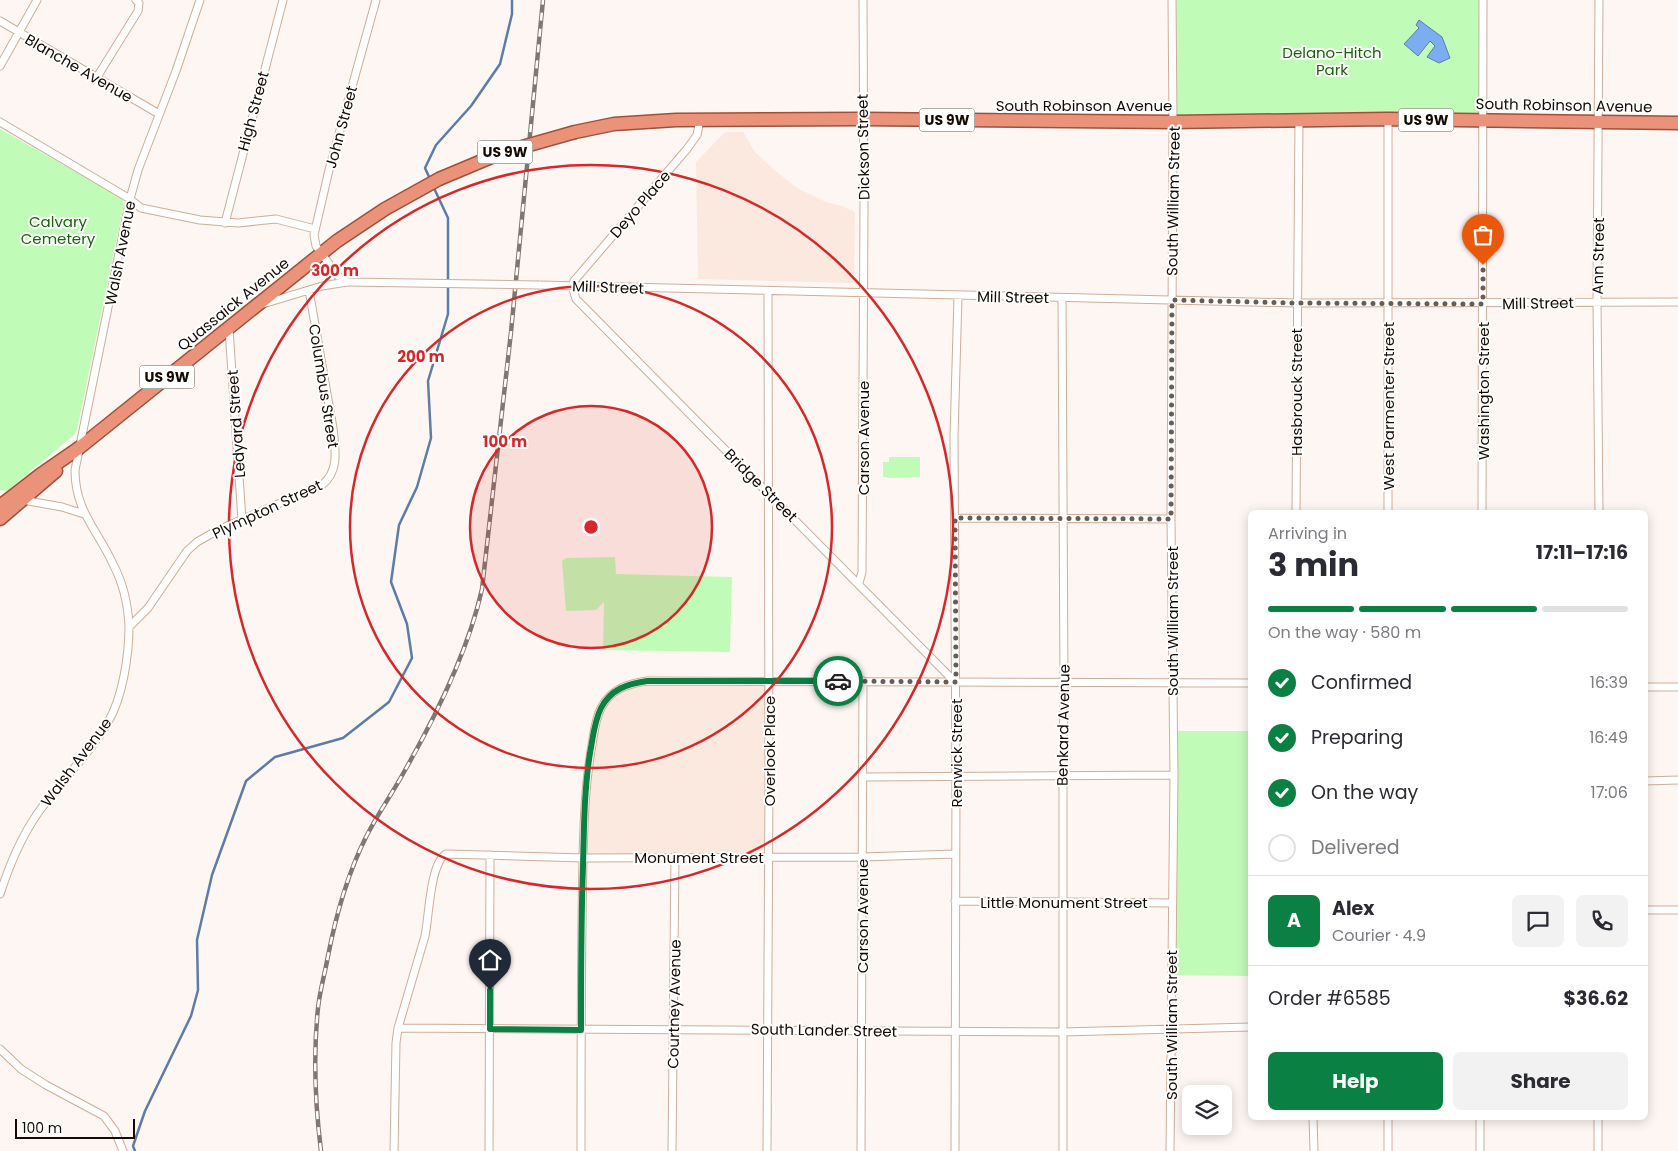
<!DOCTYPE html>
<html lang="en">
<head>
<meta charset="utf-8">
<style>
  :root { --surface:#fff; --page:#f2f2f3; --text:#2b2b33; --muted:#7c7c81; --line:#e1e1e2; --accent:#0b8043 }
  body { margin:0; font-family:Poppins,sans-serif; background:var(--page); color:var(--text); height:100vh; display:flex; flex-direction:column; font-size:19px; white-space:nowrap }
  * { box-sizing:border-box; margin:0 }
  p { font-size:16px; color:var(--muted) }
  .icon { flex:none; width:28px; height:28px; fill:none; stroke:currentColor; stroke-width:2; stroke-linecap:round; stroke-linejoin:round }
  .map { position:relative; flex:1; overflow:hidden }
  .details { position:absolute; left:1248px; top:510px; width:400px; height:610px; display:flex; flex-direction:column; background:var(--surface); border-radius:8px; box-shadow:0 2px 12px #0003 }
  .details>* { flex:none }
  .buttons { position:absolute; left:1182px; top:1085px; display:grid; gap:10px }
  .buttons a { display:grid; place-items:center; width:50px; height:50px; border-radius:8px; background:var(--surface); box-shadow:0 2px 12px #0003; font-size:25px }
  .scale { position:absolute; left:15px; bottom:12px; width:120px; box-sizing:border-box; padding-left:5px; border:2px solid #150a04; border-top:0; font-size:14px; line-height:18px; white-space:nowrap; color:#150a04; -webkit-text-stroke:4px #fff; paint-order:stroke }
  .pin { position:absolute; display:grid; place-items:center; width:42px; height:42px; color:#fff; margin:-51px -21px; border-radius:50% 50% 50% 0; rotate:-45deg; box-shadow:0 0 5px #0007 }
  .pin .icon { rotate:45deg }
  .courier { position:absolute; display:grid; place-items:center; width:50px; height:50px; margin:-25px; border:4px solid #0b8043; border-radius:50%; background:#fff; color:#222; box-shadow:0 1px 6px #0007 }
  .headline em { font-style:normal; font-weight:700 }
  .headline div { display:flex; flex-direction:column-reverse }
  .headline { display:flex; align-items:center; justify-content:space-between; height:85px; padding:0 20px }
  h1 { font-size:32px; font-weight:700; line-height:38px }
  .bar { display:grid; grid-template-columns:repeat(4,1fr); gap:8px 5px; align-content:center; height:60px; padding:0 20px }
  .bar i { height:6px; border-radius:4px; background:var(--line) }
  .bar .selected { background:var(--accent) }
  .bar p { grid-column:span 4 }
  .line { display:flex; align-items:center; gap:12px; padding:0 20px; border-top:1px solid var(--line) }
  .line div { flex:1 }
  .round { display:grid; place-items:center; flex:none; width:52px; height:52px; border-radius:8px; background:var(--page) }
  ol { padding:0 20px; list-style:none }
  li { display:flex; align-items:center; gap:15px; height:55px }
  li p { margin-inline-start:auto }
  li .icon { padding:5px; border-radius:50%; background:var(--accent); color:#fff; stroke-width:4 }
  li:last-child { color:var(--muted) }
  li i { width:28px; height:28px; border:2px solid var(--line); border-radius:50% }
  .action { display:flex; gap:10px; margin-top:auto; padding:10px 20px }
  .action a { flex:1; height:58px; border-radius:8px; background:var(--accent); color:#fff; font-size:20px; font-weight:700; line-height:58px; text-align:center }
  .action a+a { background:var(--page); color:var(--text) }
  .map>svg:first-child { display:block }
  .built { fill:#fbe9df }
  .green { fill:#c1fbb8 }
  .water { fill:#7badf0; stroke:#5c7ca9 }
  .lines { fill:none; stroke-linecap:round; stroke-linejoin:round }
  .stream { stroke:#5c7ca9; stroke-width:2.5 }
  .minor-casing { stroke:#d0ad98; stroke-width:9 }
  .trunk-casing { stroke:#9d513b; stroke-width:15 }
  .minor { stroke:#fff; stroke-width:7 }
  .trunk { stroke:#eb927a; stroke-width:12 }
  .rail-casing { stroke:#807772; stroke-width:4.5 }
  .rail { stroke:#fff; stroke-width:2.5; stroke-dasharray:8; stroke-linecap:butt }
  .minor-bridge-casing { stroke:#d0ad98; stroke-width:9; stroke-linecap:butt }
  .trunk-bridge-casing { stroke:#9d513b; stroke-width:15; stroke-linecap:butt }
  .minor-bridge { stroke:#fff; stroke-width:7 }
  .trunk-bridge { stroke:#eb927a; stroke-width:12 }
  .done { stroke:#675d57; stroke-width:5; stroke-dasharray:0 9 }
  .route { stroke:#0b8043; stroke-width:6 }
  .ring { fill:none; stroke:#d62828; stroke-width:2.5 }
  .labels { text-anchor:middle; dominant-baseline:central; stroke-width:4; stroke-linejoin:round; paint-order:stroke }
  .shield { fill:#fff; stroke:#5b544f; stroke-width:1 }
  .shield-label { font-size:14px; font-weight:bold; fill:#150a04 }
  .park-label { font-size:15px; fill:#166406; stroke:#fff }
  .street-label { font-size:15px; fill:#150a04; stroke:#fff }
  .centre { fill:#d62828; stroke:#fff; stroke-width:2.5 }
  .ring-label { font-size:15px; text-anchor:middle; font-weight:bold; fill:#d62828; stroke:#fff; stroke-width:4; stroke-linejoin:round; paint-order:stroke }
</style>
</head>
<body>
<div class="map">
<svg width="1678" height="1151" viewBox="0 0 1678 1151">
  <rect width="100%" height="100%" fill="#fef6f2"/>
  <path class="built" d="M725,132H743L755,152L771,167L797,188L826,202L842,206L855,212L854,283L698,279L696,162Z
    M769,681L768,857L583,858L584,810L601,708L629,683Z"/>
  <path class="green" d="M1174,0H1482L1481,120L1173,122Z
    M0,129L122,198L124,204L77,430L74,435L7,491L0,490Z
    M889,457H920V477L887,478V477H883V462H889Z
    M615,557L616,574L732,577L730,652L603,650L604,602L596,610L566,611L562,561L566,558Z
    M1173,731H1250V976L1171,975Z"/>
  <path class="water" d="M1419,20L1442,37L1450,58L1439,63L1427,57L1435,46L1430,41L1418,56L1404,44L1419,28L1416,25Z"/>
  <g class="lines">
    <path class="stream" d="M430,179L425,168L436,145L471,106L500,64L512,14V0
      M135,1151L133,1146L145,1111L191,1016L198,990L197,940L212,875L246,781L275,757L343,738L389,702L412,658L407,624L391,582L399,525L417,487L431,438L428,381L448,314V218L433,186"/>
    <defs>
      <path id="minor" d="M1599,0L1597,302L1599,512
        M0,21L159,114
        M0,66L37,0
        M97,77L138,11L139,3L136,0
        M1388,119V512
        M700,120L697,135L687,149L574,281L572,286L576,299L955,682
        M0,122L130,199L141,208L200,220L238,223L276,219L315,229
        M225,223L283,0
        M348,282L338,276L316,246L314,235L329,170L376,0
        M539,285L1297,303L1678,302
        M1062,298L1064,682L1063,776V1151
        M263,304L322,286L347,282
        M229,329L242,520
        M23,500L62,507L84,514
        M1296,512L1299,121
        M1482,512L1483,0
        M955,518L1171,519
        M859,583L862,572L864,205L863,0
        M129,627L148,608L187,551L197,542L218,530L322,485C340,471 335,448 333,428L309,290
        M1645,687H1678
        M864,777L1174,775
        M1645,781L1678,780
        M0,894C10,863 23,832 43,806C64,778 91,752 108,722C123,697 129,654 129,626C128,604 123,583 113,564C97,529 75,511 75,470L130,199L138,170L176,71L200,0
        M955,901L1172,903
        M1645,910H1678
        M398,1028L1062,1032L1250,1027
        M0,1049L21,1069L46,1085L104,1116L115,1131L123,1151
        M1313,1118L1314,1151
        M1388,1118V1151
        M1598,1118V1151
        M394,1151L396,1043L398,1028L425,936C429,917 430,863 446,854L583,858L862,857L955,854
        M489,1151L490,855
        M581,1151C581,1054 581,956 583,859C584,820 585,784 592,745C594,733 595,720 601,708C611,689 627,684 647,681L1250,683
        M672,1151L675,857
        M767,1151L769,781L768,291
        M861,1151L863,681
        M955,1151L956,777L954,437L958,296
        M1170,1151L1174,775L1171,519L1173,122L1172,0
        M1480,1151V1118"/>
      <path id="trunk" d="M575,132L614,124L676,120L863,119L1173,122L1388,119L1678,123
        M0,506L40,475L79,448L337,241L385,209L439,179
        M0,519L56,471"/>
    </defs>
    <use href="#minor" class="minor-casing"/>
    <use href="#trunk" class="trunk-casing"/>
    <use href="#minor" class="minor"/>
    <use href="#trunk" class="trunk"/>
    <defs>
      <path id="rail" d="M321,1151C315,1103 313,1056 318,1008C320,990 325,973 328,956C336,915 347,875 366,837C377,815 392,794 404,772C436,716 468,652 482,589L511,332L543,0"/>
    </defs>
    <use href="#rail" class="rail-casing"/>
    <use href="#rail" class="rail"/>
    <defs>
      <path id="minor-bridge" d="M348,282L539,285"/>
      <path id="trunk-bridge" d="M439,179L501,153L575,132"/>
    </defs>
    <use href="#minor-bridge" class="minor-bridge-casing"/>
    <use href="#trunk-bridge" class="trunk-bridge-casing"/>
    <use href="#minor-bridge" class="minor-bridge"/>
    <use href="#trunk-bridge" class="trunk-bridge"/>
  </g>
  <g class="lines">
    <path class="done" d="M838,681L956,682L955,518L1171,519L1172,300L1297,303L1483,304V265"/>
    <path class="route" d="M490,990V1029L581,1030C581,975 581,921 583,866C584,828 584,791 590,753C593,738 594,722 601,708C611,689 627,684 647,681H838"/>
  </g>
  <circle cx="591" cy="527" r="121" fill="#d62828" fill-opacity=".12"/>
  <g class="ring">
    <circle cx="591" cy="527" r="121"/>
    <circle cx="591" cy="527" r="241"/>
    <circle cx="591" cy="527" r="362"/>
  </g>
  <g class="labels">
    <g class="shield">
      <rect x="919.5" y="108.5" width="55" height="23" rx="4"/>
      <rect x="1398.5" y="108.5" width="55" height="23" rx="4"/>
      <rect x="477.5" y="140.5" width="55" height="23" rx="4"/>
      <rect x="139.5" y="365.5" width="55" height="23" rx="4"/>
    </g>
    <g class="shield-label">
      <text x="947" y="120">US 9W</text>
      <text x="1426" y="120">US 9W</text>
      <text x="505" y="152">US 9W</text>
      <text x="167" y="377">US 9W</text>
    </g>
    <g class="park-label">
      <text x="1332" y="52">Delano-Hitch<tspan x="1332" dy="17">Park</tspan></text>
      <text x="58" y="221">Calvary<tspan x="58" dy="17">Cemetery</tspan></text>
    </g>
    <g class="street-label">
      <text transform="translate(79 68) rotate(30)">Blanche Avenue</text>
      <text x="1084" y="105">South Robinson Avenue</text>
      <text transform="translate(1564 105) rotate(1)">South Robinson Avenue</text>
      <text transform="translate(253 111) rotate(-75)">High Street</text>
      <text transform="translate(341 127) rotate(-75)">John Street</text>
      <text transform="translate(863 147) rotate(-91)">Dickson Street</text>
      <text transform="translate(1173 201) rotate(-89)">South William Street</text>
      <text transform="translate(640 204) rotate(-49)">Deyo Place</text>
      <text transform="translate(120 253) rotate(-79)">Walsh Avenue</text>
      <text transform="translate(1598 256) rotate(-89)">Ann Street</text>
      <text transform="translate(608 287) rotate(2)">Mill Street</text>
      <text transform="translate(1013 297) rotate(1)">Mill Street</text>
      <text transform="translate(1538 303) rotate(-1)">Mill Street</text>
      <text transform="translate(233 304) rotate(-39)">Quassaick Avenue</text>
      <text transform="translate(324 386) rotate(81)">Columbus Street</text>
      <text transform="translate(1483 391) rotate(-90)">Washington Street</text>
      <text transform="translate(1296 392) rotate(-90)">Hasbrouck Street</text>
      <text transform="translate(1388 406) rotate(-90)">West Parmenter Street</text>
      <text transform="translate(236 424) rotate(-94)">Ledyard Street</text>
      <text transform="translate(863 438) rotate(-90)">Carson Avenue</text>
      <text transform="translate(761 485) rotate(45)">Bridge Street</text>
      <text transform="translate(267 509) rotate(-25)">Plympton Street</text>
      <text transform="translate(1172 621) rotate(-90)">South William Street</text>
      <text transform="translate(1063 725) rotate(-89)">Benkard Avenue</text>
      <text transform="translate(769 751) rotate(-90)">Overlook Place</text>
      <text transform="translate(956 753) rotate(-90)">Renwick Street</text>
      <text transform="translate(76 762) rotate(-53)">Walsh Avenue</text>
      <text x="699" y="857">Monument Street</text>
      <text x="1064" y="902">Little Monument Street</text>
      <text transform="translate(862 916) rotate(-90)">Carson Avenue</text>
      <text transform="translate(674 1004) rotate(-89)">Courtney Avenue</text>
      <text transform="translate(1171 1025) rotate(-90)">South William Street</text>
      <text transform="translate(824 1030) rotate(1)">South Lander Street</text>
    </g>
  </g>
  <circle cx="591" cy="527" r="8" class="centre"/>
  <g class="ring-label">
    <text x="335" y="276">300 m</text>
    <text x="421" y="362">200 m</text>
    <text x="505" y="447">100 m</text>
  </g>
</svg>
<div class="buttons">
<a><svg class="icon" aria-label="layers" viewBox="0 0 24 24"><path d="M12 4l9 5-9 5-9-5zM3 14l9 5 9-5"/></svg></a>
</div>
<div class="scale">100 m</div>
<div class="pin" style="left:1483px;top:265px;background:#ea580c"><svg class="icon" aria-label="bag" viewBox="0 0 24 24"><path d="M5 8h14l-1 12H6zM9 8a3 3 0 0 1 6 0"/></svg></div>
<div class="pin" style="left:490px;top:990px;background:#1f2937"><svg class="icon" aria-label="home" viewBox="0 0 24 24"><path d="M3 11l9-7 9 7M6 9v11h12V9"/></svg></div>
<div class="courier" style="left:838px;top:681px"><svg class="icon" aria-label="car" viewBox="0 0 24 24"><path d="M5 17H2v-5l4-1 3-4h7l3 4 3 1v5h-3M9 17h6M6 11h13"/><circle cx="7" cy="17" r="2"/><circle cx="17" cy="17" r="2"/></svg></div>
<section class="details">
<div class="headline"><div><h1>3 min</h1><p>Arriving in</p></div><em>17:11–17:16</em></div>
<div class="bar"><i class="selected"></i><i class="selected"></i><i class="selected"></i><i></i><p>On the way · 580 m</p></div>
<ol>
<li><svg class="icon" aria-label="check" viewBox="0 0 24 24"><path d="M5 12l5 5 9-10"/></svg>Confirmed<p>16:39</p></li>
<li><svg class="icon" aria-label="check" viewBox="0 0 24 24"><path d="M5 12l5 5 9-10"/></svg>Preparing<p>16:49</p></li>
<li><svg class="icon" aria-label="check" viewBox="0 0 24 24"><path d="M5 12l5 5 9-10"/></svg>On the way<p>17:06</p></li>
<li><i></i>Delivered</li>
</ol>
<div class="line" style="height:90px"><b class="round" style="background:var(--accent);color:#fff">A</b><div><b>Alex</b><p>Courier · 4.9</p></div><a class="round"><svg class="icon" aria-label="chat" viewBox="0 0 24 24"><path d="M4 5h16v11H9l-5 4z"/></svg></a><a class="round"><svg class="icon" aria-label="phone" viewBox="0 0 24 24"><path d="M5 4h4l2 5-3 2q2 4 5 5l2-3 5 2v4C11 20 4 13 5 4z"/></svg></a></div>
<div class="line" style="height:65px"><div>Order #6585</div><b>$36.62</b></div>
<div class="action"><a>Help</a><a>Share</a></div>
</section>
</div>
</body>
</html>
